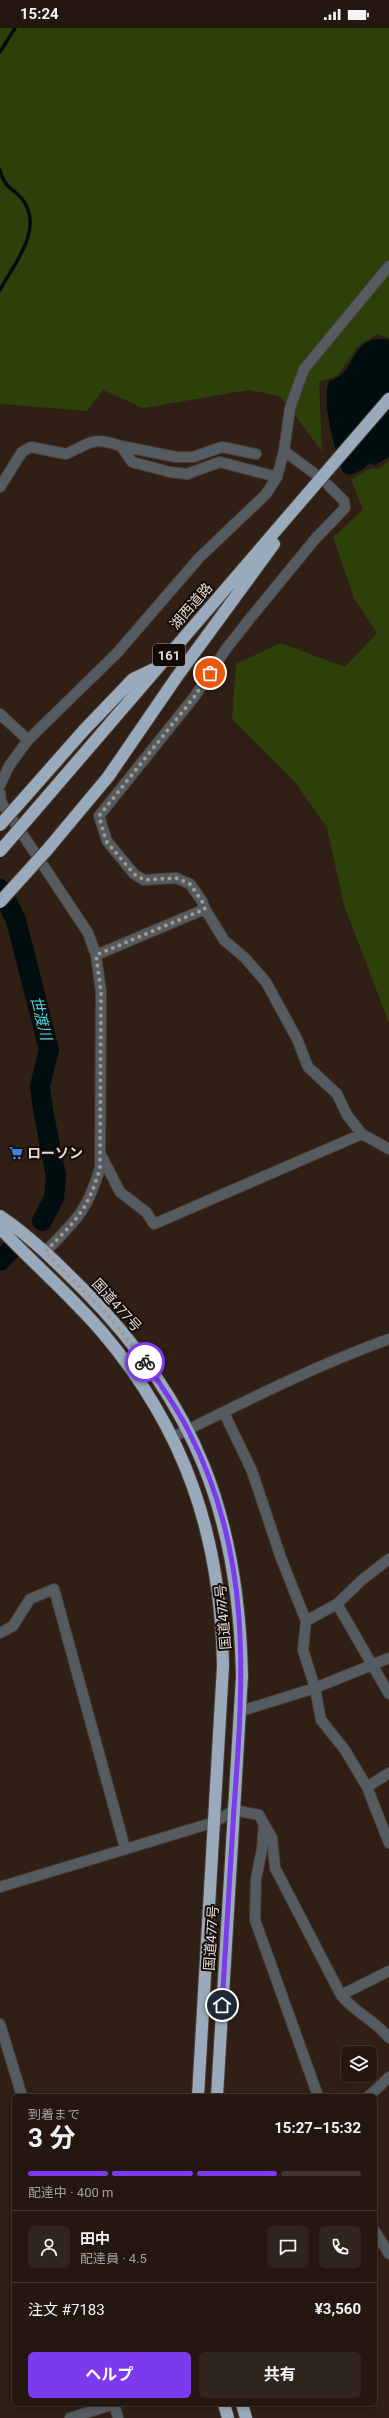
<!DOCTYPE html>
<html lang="ja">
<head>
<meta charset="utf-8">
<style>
  :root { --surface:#241710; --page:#30241e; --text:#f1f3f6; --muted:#a39f9f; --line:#413630; --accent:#7c3aed }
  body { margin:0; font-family:Roboto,"Noto Sans JP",sans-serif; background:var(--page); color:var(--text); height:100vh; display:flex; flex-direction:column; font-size:15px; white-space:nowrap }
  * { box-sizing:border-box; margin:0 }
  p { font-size:13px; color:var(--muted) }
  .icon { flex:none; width:22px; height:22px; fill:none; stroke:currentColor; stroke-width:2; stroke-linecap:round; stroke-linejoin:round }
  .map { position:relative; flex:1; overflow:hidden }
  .side { position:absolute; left:12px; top:2066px; width:365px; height:312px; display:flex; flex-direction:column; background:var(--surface); border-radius:6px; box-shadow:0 2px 6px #0003,0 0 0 1px var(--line) }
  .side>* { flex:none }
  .controls { position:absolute; left:341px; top:2018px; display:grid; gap:8px }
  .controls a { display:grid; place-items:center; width:36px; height:36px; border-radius:6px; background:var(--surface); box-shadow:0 2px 6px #0003,0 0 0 1px var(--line); font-size:20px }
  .pin { position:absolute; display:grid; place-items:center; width:34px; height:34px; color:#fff; margin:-17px; border:2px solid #fff; border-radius:50%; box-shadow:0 1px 4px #0007 }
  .courier { position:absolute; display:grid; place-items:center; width:40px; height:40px; margin:-20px; border:3px solid #7c3aed; border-radius:50%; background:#fff; color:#222; box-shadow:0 1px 5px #0007 }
  .overview em { font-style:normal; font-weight:700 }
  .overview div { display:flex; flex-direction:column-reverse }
  .overview { display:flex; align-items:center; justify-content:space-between; height:68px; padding:0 16px }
  h1 { font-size:26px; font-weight:700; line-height:30px }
  .bar { display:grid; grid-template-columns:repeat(4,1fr); gap:6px 4px; align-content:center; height:48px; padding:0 16px }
  .bar i { height:5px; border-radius:3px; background:var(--line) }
  .bar .current { background:var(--accent) }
  .bar p { grid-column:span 4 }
  .line { display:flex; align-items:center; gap:10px; padding:0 16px; border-top:1px solid var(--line) }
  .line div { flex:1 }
  .round { display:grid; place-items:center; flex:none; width:42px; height:42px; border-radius:6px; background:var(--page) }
  .action { display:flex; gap:8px; margin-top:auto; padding:8px 16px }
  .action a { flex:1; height:46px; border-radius:6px; background:var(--accent); color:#fff; font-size:16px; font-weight:700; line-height:46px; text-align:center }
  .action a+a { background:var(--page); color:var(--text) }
  .status { display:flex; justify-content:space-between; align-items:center; height:28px; padding:0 20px; background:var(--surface); direction:ltr }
  .status svg { height:11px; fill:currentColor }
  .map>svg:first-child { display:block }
  .green { fill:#2d400a }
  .water { fill:#010e10 }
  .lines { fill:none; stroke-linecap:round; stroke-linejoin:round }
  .stream { stroke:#010e10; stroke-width:3.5 }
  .river { stroke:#010e10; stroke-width:20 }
  .minor-casing { stroke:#4d3d33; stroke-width:12 }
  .highway-casing { stroke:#4d3d33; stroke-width:14 }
  .minor { stroke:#545c62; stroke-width:10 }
  .highway { stroke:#98aabb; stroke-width:12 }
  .highway-bridge-casing { stroke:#4d3d33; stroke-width:14; stroke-linecap:butt }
  .highway-bridge { stroke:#98aabb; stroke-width:12 }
  .done { stroke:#a59790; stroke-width:4; stroke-dasharray:0 7.2 }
  .route { stroke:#7c3aed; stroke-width:5 }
  .labels { text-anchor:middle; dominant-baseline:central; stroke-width:4; stroke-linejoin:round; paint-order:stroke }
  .shield { fill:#120b07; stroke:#a59a95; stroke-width:1 }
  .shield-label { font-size:13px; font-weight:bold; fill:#e4d8d2 }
  .street-label { font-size:14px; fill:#e4d8d2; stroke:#120b07 }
  .poi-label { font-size:14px; font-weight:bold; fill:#e4d8d2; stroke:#120b07; text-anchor:start }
  .water-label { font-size:15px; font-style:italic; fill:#4dd6e4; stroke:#120b07 }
</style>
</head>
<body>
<div class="status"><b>15:24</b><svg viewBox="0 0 49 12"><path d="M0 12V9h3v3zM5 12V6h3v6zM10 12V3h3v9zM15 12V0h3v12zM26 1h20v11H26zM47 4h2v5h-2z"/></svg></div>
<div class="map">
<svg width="389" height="2390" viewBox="0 0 389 2390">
  <rect width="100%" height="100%" fill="#301f15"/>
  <path class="green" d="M0,0H389V310L377,306L357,319L337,348L319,354L322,423L280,368L249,362L143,380L103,362L87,383L0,376Z
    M389,433V995L344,877L327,800L295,754L232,691L236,636L280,615L345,639L377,605L354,570L333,509L363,482L351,451L371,440L378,441Z"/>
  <path class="water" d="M386,311L389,312V429L375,437L370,435L362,442L349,447L343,444C335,421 321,376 329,353C353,347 350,320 371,312C375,311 382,311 386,311Z"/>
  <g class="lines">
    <path class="stream" d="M0,24L15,0
      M0,142C5,163 16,160 25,175C42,205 13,237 0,262"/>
    <path class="river" d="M0,861L16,892L49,1022L40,1058L43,1082L56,1148L54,1170L42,1193
      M0,1233L13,1220"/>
    <defs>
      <path id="minor" d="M121,418L176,429H193L222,419L256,426
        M284,423L314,445
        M0,459L22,424L31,419L66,426C91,415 92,408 121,418L132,434L170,444L187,446L220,434L277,449
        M0,686L28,712
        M0,757L9,738L28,712L117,625L199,530L266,466L277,449L284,423L290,380L304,341L389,238
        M0,765L1,774L88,905L96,927L101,964L100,1140C87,1184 76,1192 45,1224
        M205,881L202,873L190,856L176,850L144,852L134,846L107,813L99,788L195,668L226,621L252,588L316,510L345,480L344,473L328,457
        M96,927L205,881L224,912L245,930L266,954L297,1011L308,1039L337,1066L347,1087L362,1106L389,1121
        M101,1127L120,1164L146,1184L154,1196L362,1106
        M224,1385L252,1443L281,1530L306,1593L303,1622L315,1660L321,1692L345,1722L367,1759L389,1815
        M173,1409C244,1374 314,1338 389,1311
        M337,1576L389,1666
        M306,1593L337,1576L363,1551L389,1531
        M0,1605L13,1598L30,1571L54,1561L125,1820
        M241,1683L315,1660L389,1630
        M367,1759L389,1745
        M264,1796L272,1810L275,1840L341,1967L389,1943
        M0,1859L215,1794L234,1782L259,1787L264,1796L262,1821L256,1851L255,1892L318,2068
        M341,1967C355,1985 376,1993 389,2010
        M0,1996L22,2068
        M369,2068L389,2049
        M375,2203L389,2226
        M114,2376L118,2390
        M70,2390L114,2376"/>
      <path id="highway" d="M17,778L85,701L133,651L154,641
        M26,793L389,371
        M47,822L108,749L176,650L274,516
        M0,1188C31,1209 57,1235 84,1262C196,1375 239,1490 242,1648L217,2068
        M0,1200C33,1235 70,1267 102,1304C186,1403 221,1509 223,1638L198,2068
        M224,2376L228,2390
        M242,2376L246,2390"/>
    </defs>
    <use href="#minor" class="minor-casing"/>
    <use href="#highway" class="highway-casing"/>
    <use href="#minor" class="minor"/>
    <use href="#highway" class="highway"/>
    <defs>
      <path id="highway-bridge" d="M0,797L17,778
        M0,823L26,793
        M0,874L47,822"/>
    </defs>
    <use href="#highway-bridge" class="highway-bridge-casing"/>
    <use href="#highway-bridge" class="highway-bridge"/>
  </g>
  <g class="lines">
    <path class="done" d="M145,1334L107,1286L45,1224C76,1192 87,1184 100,1140L101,964L96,927L205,881L202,873L190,856L176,850L144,852L134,846L106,813L99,788L195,668L210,645"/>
    <path class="route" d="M145,1334C160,1356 176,1378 188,1402C252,1525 244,1647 234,1780C230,1846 226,1911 222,1977"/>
  </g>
  <defs>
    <symbol id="supermarket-bare" viewBox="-9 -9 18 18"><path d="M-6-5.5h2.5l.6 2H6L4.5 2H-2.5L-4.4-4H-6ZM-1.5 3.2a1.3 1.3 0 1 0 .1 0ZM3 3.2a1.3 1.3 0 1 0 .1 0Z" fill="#3f7fe0" stroke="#120b07" stroke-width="2.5" paint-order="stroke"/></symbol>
  </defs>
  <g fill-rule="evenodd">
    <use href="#supermarket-bare" x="6" y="1115" width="20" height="20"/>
  </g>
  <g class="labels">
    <rect class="shield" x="153" y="616" width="32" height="22" rx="3"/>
    <g class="shield-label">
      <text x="169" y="627">161</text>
    </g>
    <g class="street-label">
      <text transform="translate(191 578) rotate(-49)">湖西道路</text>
      <text transform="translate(117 1277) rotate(48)">国道477号</text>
      <text transform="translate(223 1589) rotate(-95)">国道477号</text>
      <text transform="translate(211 1910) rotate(-86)">国道477号</text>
    </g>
    <g class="poi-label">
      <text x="27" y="1125">ローソン</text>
    </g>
    <g class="water-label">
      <text transform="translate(41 990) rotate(76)">世渡川</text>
    </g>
  </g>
</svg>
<div class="controls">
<a><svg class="icon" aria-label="layers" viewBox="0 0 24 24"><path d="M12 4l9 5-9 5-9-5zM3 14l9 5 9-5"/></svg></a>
</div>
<div class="pin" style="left:210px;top:645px;background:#ea580c"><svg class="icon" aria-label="bag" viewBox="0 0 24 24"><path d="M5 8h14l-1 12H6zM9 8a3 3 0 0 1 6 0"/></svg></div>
<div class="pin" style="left:222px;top:1977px;background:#1f2937"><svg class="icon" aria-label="home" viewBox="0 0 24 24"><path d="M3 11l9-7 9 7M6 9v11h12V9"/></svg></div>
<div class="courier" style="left:145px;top:1334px"><svg class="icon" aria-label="bike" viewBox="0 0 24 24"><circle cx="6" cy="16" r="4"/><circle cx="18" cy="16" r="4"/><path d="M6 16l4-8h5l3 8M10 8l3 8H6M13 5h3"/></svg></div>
<section class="side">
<div class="overview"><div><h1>3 分</h1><p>到着まで</p></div><em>15:27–15:32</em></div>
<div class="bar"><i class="current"></i><i class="current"></i><i class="current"></i><i></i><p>配達中 · 400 m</p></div>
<div class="line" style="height:72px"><a class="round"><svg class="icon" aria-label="person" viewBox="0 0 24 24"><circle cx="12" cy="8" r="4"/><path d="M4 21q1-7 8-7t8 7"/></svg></a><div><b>田中</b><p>配達員 · 4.5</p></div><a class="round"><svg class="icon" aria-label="chat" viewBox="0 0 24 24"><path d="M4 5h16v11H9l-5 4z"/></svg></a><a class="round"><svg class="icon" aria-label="phone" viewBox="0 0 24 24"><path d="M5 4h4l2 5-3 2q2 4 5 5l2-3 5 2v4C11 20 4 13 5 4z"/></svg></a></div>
<div class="line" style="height:52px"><div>注文 #7183</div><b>¥3,560</b></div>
<div class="action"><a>ヘルプ</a><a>共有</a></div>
</section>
</div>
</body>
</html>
